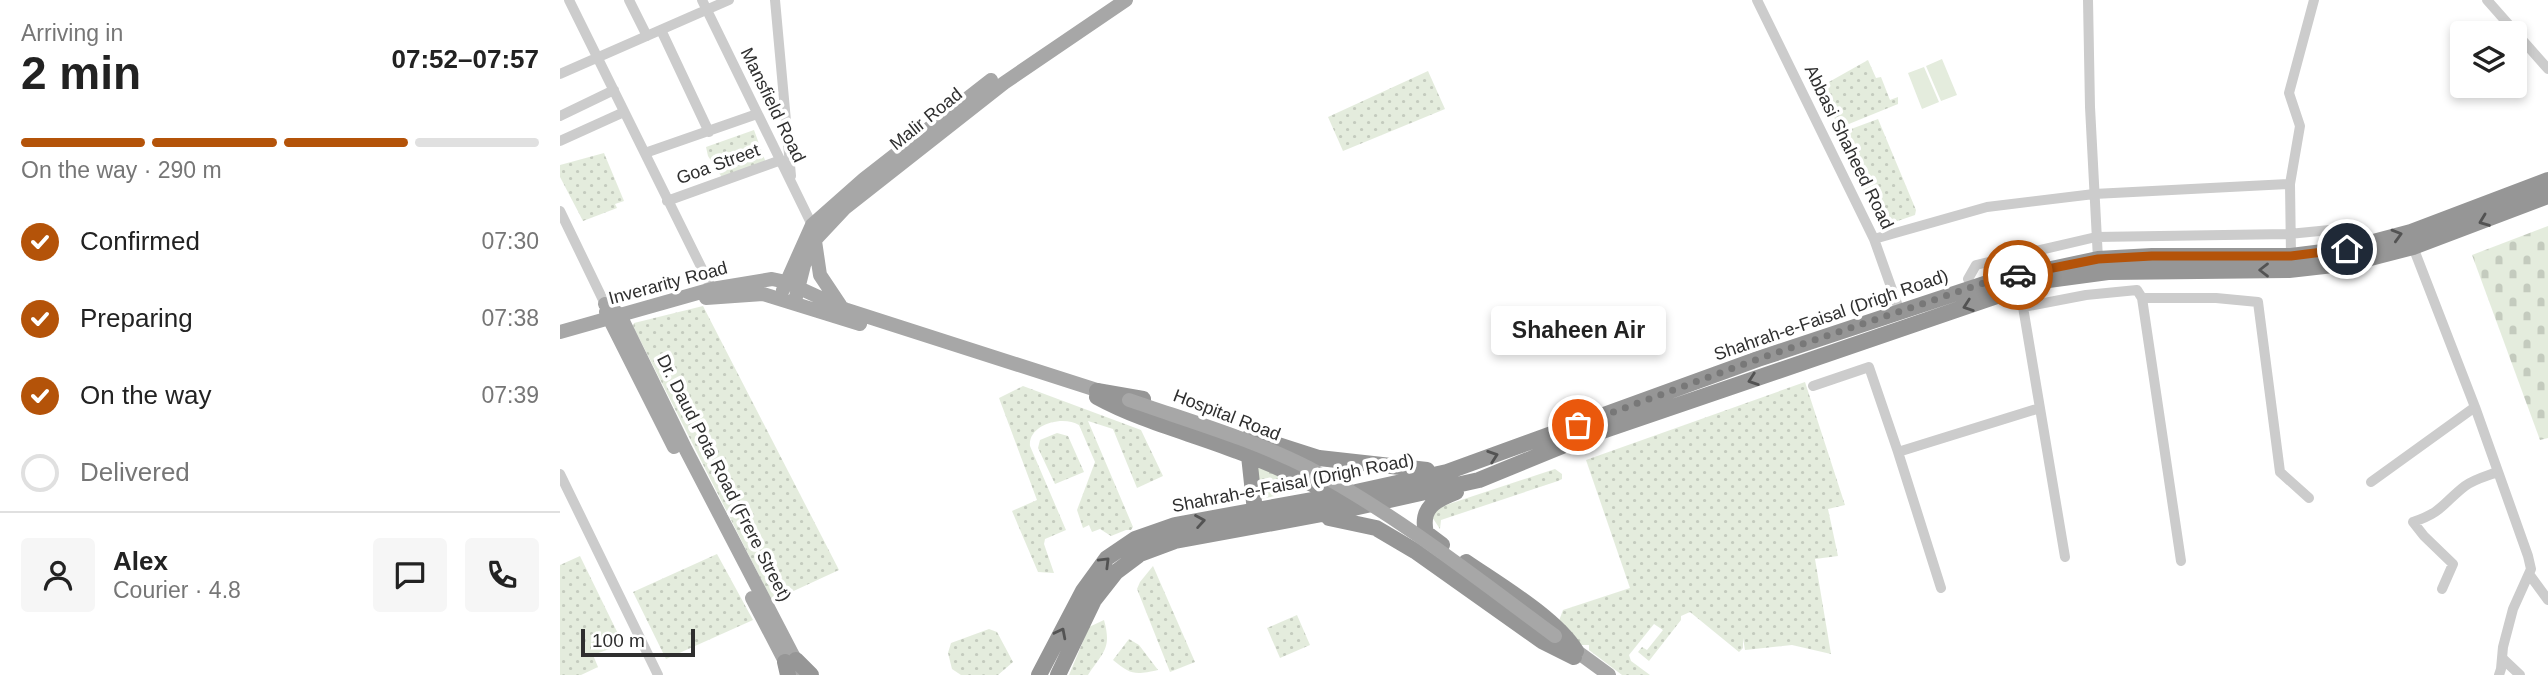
<!DOCTYPE html>
<html lang="en">
<head>
<meta charset="utf-8">
<style>
  :root { --surface:#fff; --page:#f6f6f6; --text:#222; --muted:#767676; --line:#e0e0e0; --accent:#b45309 }
  body { margin:0; font-family:Arial,sans-serif; background:var(--page); color:var(--text); height:100vh; display:flex; flex-direction:column; font-size:26px; white-space:nowrap }
  * { box-sizing:border-box; margin:0 }
  p { font-size:23px; color:var(--muted) }
  .icon { flex:none; width:38px; height:38px; fill:none; stroke:currentColor; stroke-width:2; stroke-linecap:round; stroke-linejoin:round }
  .map { position:relative; flex:1; overflow:hidden }
  .sheet { display:flex; flex-direction:column; background:var(--surface); width:560px }
  .sheet>* { flex:none }
  .fabs { position:absolute; left:1890px; top:21px; display:grid; gap:14px }
  .fabs a { display:grid; place-items:center; width:77px; height:77px; border-radius:7px; background:var(--surface); box-shadow:0 4px 10px #0003; font-size:35px }
  .scale { position:absolute; left:21px; bottom:18px; width:114px; box-sizing:border-box; padding-left:7px; border:4px solid #2f2f2f; border-top:0; font-size:19px; line-height:24px; white-space:nowrap; color:#2f2f2f; -webkit-text-stroke:5px #fff; paint-order:stroke }
  .pin { position:absolute; display:grid; place-items:center; width:60px; height:60px; color:#fff; margin:-30px; border:4px solid #fff; border-radius:50%; box-shadow:0 2px 7px #0007 }
  .courier { position:absolute; display:grid; place-items:center; width:70px; height:70px; margin:-35px; border:5px solid #b45309; border-radius:50%; background:#fff; color:#222; box-shadow:0 2px 9px #0007 }
  .bubble { position:absolute; height:49px; border-radius:7px; background:var(--surface); box-shadow:0 4px 10px #0003; font-size:23px; font-weight:600; line-height:49px; text-align:center }
  .headline em { font-style:normal; font-weight:600 }
  .headline div { display:flex; flex-direction:column-reverse }
  .headline { display:flex; align-items:center; justify-content:space-between; height:119px; padding:0 21px }
  h1 { font-size:46px; font-weight:600; line-height:52px }
  .bar { display:grid; grid-template-columns:repeat(4,1fr); gap:10px 7px; align-content:center; height:84px; padding:0 21px }
  .bar i { height:9px; border-radius:5px; background:var(--line) }
  .bar .active { background:var(--accent) }
  .bar p { grid-column:span 4 }
  .line { display:flex; align-items:center; gap:18px; padding:0 21px; border-top:2px solid var(--line) }
  .line div { flex:1 }
  .round { display:grid; place-items:center; flex:none; width:74px; height:74px; border-radius:7px; background:var(--page) }
  ol { padding:0 21px; list-style:none }
  li { display:flex; align-items:center; gap:21px; height:77px }
  li p { margin-inline-start:auto }
  li .icon { padding:7px; border-radius:50%; background:var(--accent); color:#fff; stroke-width:4 }
  li:last-child { color:var(--muted) }
  li i { width:38px; height:38px; border:4px solid var(--line); border-radius:50% }
  main { display:flex; flex:1; min-height:0 }
  .map>svg:first-child { display:block }
  .grass { fill:url(#grass-dots) }
  .cemetery { fill:url(#cemetery-stones) }
  .pitch { fill:#e4ecdd }
  .lines { fill:none; stroke-linecap:round; stroke-linejoin:round }
  .minor { stroke:#ccc; stroke-width:10 }
  .major { stroke:#a7a7a7; stroke-width:14 }
  .highway { stroke:#969696; stroke-width:16 }
  .major-bridge { stroke:#a7a7a7; stroke-width:14 }
  .oneway { stroke:#535353 }
  .done { stroke:#787878; stroke-width:7; stroke-dasharray:0 12.6 }
  .route { stroke:#b45309; stroke-width:9 }
  .labels { text-anchor:middle; dominant-baseline:central; stroke-width:7; stroke-linejoin:round; paint-order:stroke }
  .street-label { font-size:18px; fill:#2f2f2f; stroke:#fff }
</style>
</head>
<body>
<main>
<section class="sheet">
<div class="headline"><div><h1>2 min</h1><p>Arriving in</p></div><em>07:52–07:57</em></div>
<div class="bar"><i class="active"></i><i class="active"></i><i class="active"></i><i></i><p>On the way · 290 m</p></div>
<ol>
<li><svg class="icon" aria-label="check" viewBox="0 0 24 24"><path d="M5 12l5 5 9-10"/></svg>Confirmed<p>07:30</p></li>
<li><svg class="icon" aria-label="check" viewBox="0 0 24 24"><path d="M5 12l5 5 9-10"/></svg>Preparing<p>07:38</p></li>
<li><svg class="icon" aria-label="check" viewBox="0 0 24 24"><path d="M5 12l5 5 9-10"/></svg>On the way<p>07:39</p></li>
<li><i></i>Delivered</li>
</ol>
<div class="line" style="height:126px"><a class="round"><svg class="icon" aria-label="person" viewBox="0 0 24 24"><circle cx="12" cy="8" r="4"/><path d="M4 21q1-7 8-7t8 7"/></svg></a><div><b>Alex</b><p>Courier · 4.8</p></div><a class="round"><svg class="icon" aria-label="chat" viewBox="0 0 24 24"><path d="M4 5h16v11H9l-5 4z"/></svg></a><a class="round"><svg class="icon" aria-label="phone" viewBox="0 0 24 24"><path d="M5 4h4l2 5-3 2q2 4 5 5l2-3 5 2v4C11 20 4 13 5 4z"/></svg></a></div>
</section>
<div class="map">
<svg width="1988" height="675" viewBox="0 0 1988 675">
  <defs>
    <pattern id="grass-dots" width="8" height="8" patternUnits="userSpaceOnUse" patternTransform="scale(1.75)"><rect width="8" height="8" fill="#e4ecdd"/><path d="M2 2h.1M6 6h.1" fill="none" stroke="#c4cbbe" stroke-width="1.8" stroke-linecap="round"/></pattern>
    <pattern id="cemetery-stones" width="16" height="16" patternUnits="userSpaceOnUse" patternTransform="scale(1.75)"><rect width="16" height="16" fill="#e4ecdd"/><path d="M2 7V4a2 2 0 0 1 4 0v3zM10 15v-3a2 2 0 0 1 4 0v3z" fill="#c4cbbe"/></pattern>
  </defs>
  <rect width="100%" height="100%" fill="#fff"/>
  <path class="grass" d="M1308,60L1316,78L1321,77L1330,100L1338,97V104L1279,128L1260,87Z
    M868,71L885,109L783,151L768,117Z
    M1318,119L1356,210L1355,215L1323,226L1317,224L1281,139L1283,132Z
    M194,130L206,163L163,179L148,156L146,147Z
    M44,153L64,201L55,204L57,208L23,221L0,177V165Z
    M143,306L279,570L212,601L73,326L74,323Z
    M1245,382L1285,505L1268,509L1278,556L1255,559L1271,654L1232,645L1185,650L1183,638V648L1179,652L1130,612L1121,616V620L1089,661L1078,652L1082,647L1087,650L1103,630L1094,624L1069,655L1071,661L1090,675H1062L1029,650V645H1020L996,629L1003,610L1070,588L1026,460Z
    M463,386L581,430L603,476L577,488L553,429L528,421L573,527L571,530H566L551,536L540,529L532,532L529,525L523,528L517,510L535,462L519,425C503,415 468,424 470,446L506,530L485,539L484,544L494,573L478,572L452,511L477,500L439,398Z
    M497,433L508,436L524,472L495,484L478,448L480,440Z
    M693,463L753,488L701,499Z
    M995,469L1002,474V479L998,481L881,520L880,529L872,517L877,508Z
    M157,554L193,620L106,659L73,592Z
    M20,556L63,644L33,655L38,667L21,675H0V565Z
    M593,566L635,662L610,672L577,589L580,582Z
    M737,615L750,645L720,658L707,628Z
    M544,620C552,649 543,652 528,675H509L529,627Z
    M429,629L437,632L453,662L438,675H401L392,669L388,653L391,643Z
    M569,639L579,645L598,670C575,675 571,675 553,660Z"/>
  <path class="cemetery" d="M1988,226V438L1980,440L1912,255Z"/>
  <path class="pitch" d="M1382,59L1397,95L1381,101L1366,66Z
    M1364,67L1379,102L1362,109L1348,73Z"/>
  <g class="lines">
    <path class="minor" d="M9,0L152,289
      M69,0L87,36
      M142,0L252,225
      M215,0L231,176
      M1197,0L1314,239L1340,312
      M1528,0L1530,107L1538,259
      M1927,0L1988,69
      M101,30L149,132
      M0,74L169,0
      M0,116L54,90
      M0,141L64,112
      M85,153L197,114
      M107,201L221,160
      M0,211L45,304
      M1314,239L1427,207L1534,194L1730,184
      M1853,247L1915,407L1968,556L1971,569L1953,609L1943,647L1941,669L1939,675
      M1731,256L1730,184L1740,126L1729,93L1754,0
      M1408,279L1416,265L1536,237L1729,234L1780,229
      M1582,298L1621,561
      M1253,386L1309,367L1338,452L1381,588
      M1338,452L1480,408
      M0,474L98,675
      M1811,482L1915,407
      M1505,557L1463,307L1526,295L1577,290L1582,298H1656L1698,302L1720,472L1749,498
      M1969,574L1988,600
      M1882,589L1893,564L1864,536L1853,522C1883,512 1883,503 1905,486C1914,479 1927,476 1937,472
      M1942,658L1960,675"/>
    <path class="major" d="M255,241L260,275L280,305
      M223,290L252,225L304,179L431,80
      M236,297L244,265L255,240L285,208L444,83L566,0
      M146,298L203,294L300,324
      M45,304L60,315L126,450L240,669
      M46,312L114,447
      M0,332L152,289L212,279L226,282L287,310L546,393
      M192,598L230,671
      M1008,645L1049,675"/>
    <path class="highway" d="M537,391L583,399
      M537,397C581,421 631,433 677,451C711,463 744,479 775,496
      M690,436L759,458L867,470
      M689,456L695,511
      M769,518L816,528L855,551L982,641L1014,657
      M882,545L866,533C860,508 875,500 896,492
      M906,562C938,584 996,618 1016,651
      M236,660L251,675
      M225,662L228,675
      M479,675L523,591L547,558L575,539L615,525L796,492L887,472L1198,359L1427,283L1538,259L1592,256H1731L1787,249L1851,232L1988,180
      M498,675L534,600L556,572L580,554L615,541L789,509L919,480L1019,439L1481,281L1548,272L1729,270L1791,263L1853,247L1988,196"/>
    <path class="major-bridge" d="M569,400C629,421 692,439 749,468C837,515 915,577 995,636"/>
  </g>
  <defs><path id="oneway-chevron" d="M-2-3.5L2.5 0L-2 3.5" fill="none" stroke-width="1.6" stroke-linecap="round" stroke-linejoin="round" transform="scale(1.75)"/></defs>
  <g class="oneway">
    <use href="#oneway-chevron" transform="translate(1924 221) rotate(159)"/>
    <use href="#oneway-chevron" transform="translate(1837 235) rotate(-16)"/>
    <use href="#oneway-chevron" transform="translate(1704 270) rotate(180)"/>
    <use href="#oneway-chevron" transform="translate(1408 306) rotate(161)"/>
    <use href="#oneway-chevron" transform="translate(1193 380) rotate(161)"/>
    <use href="#oneway-chevron" transform="translate(933 456) rotate(-19)"/>
    <use href="#oneway-chevron" transform="translate(640 521) rotate(-10)"/>
    <use href="#oneway-chevron" transform="translate(545 562) rotate(-45)"/>
    <use href="#oneway-chevron" transform="translate(501 633) rotate(-63)"/>
  </g>
  <g class="lines">
    <path class="done" d="M1018,425L1198,359L1427,282L1458,275"/>
    <path class="route" d="M1458,275L1538,259L1592,256H1731L1787,249"/>
  </g>
  <g class="labels">
    <g class="street-label">
      <text transform="translate(213 105) rotate(64)">Mansfield Road</text>
      <text transform="translate(366 119) rotate(-39)">Malir Road</text>
      <text transform="translate(1289 147) rotate(64)">Abbasi Shaheed Road</text>
      <text transform="translate(158 164) rotate(-20)">Goa Street</text>
      <text transform="translate(108 283) rotate(-15)">Inverarity Road</text>
      <text transform="translate(1271 315) rotate(-19)">Shahrah-e-Faisal (Drigh Road)</text>
      <text transform="translate(667 415) rotate(21)">Hospital Road</text>
      <text transform="translate(164 478) rotate(63)">Dr. Daud Pota Road (Frere Street)</text>
      <text transform="translate(733 483) rotate(-11)">Shahrah-e-Faisal (Drigh Road)</text>
    </g>
  </g>
</svg>
<div class="fabs">
<a><svg class="icon" aria-label="layers" viewBox="0 0 24 24"><path d="M12 4l9 5-9 5-9-5zM3 14l9 5 9-5"/></svg></a>
</div>
<div class="scale">100 m</div>
<div class="pin" style="left:1018px;top:425px;background:#ea580c"><svg class="icon" aria-label="bag" viewBox="0 0 24 24"><path d="M5 8h14l-1 12H6zM9 8a3 3 0 0 1 6 0"/></svg></div>
<div class="pin" style="left:1787px;top:249px;background:#1f2937"><svg class="icon" aria-label="home" viewBox="0 0 24 24"><path d="M3 11l9-7 9 7M6 9v11h12V9"/></svg></div>
<div class="courier" style="left:1458px;top:275px"><svg class="icon" aria-label="car" viewBox="0 0 24 24"><path d="M5 17H2v-5l4-1 3-4h7l3 4 3 1v5h-3M9 17h6M6 11h13"/><circle cx="7" cy="17" r="2"/><circle cx="17" cy="17" r="2"/></svg></div>
<div class="bubble" style="left:931px;top:306px;width:175px">Shaheen Air</div>
</div>
</main>
</body>
</html>
